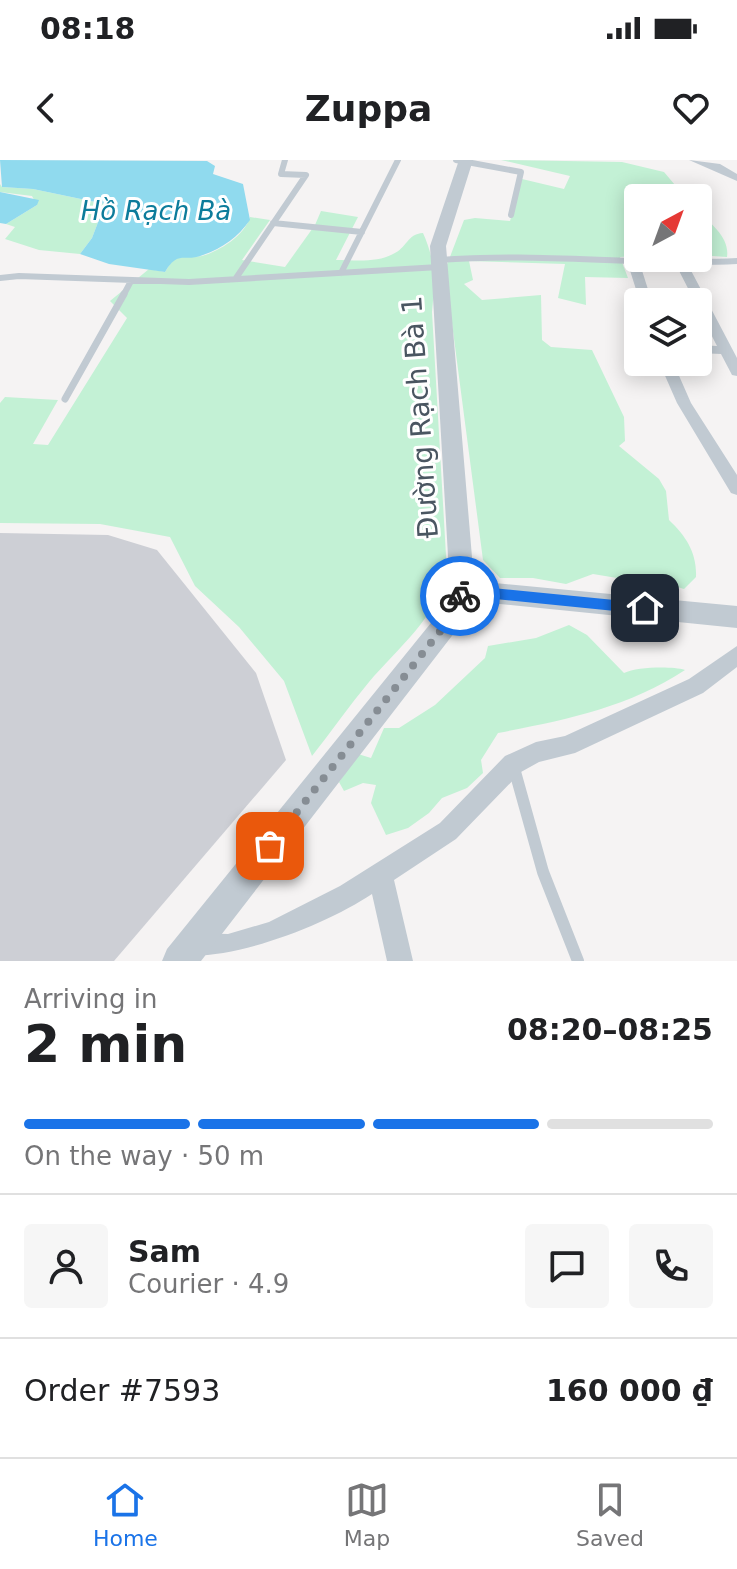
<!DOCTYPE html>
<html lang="en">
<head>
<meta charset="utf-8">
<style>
  :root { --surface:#fff; --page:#f6f6f6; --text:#202124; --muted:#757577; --line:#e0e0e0; --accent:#1a73e8 }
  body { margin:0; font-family:"DejaVu Sans",sans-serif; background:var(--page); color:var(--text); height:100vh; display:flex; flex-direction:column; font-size:30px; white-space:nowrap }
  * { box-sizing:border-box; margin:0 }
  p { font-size:26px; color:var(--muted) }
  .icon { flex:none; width:44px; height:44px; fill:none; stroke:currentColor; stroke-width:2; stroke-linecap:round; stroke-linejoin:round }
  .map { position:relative; height:801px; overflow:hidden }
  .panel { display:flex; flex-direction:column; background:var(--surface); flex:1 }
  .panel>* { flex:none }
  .needle { width:52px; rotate:41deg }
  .tools { position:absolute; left:624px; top:24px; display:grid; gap:16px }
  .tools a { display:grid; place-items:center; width:88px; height:88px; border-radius:8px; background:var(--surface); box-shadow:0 4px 20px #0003; font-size:40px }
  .pin { position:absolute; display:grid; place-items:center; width:68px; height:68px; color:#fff; margin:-34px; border-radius:16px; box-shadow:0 4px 12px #0006 }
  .courier { position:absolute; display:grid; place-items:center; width:80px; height:80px; margin:-40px; border:6px solid #1a73e8; border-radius:50%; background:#fff; color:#222; box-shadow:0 2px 10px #0007 }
  .summary em { font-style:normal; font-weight:700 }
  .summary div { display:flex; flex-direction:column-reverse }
  .summary { display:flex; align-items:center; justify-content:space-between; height:136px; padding:0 24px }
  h1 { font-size:52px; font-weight:700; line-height:60px }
  .bar { display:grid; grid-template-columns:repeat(4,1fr); gap:12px 8px; align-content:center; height:96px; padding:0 24px }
  .bar i { height:10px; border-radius:6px; background:var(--line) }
  .bar .on { background:var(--accent) }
  .bar p { grid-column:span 4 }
  .line { display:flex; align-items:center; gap:20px; padding:0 24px; border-top:2px solid var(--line) }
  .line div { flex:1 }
  .round { display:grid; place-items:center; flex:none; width:84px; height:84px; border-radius:8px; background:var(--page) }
  .status { display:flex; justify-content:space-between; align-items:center; height:56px; padding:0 40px; background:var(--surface); direction:ltr }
  .status svg { height:22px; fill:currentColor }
  header { display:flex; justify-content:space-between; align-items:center; height:104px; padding:0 24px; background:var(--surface); font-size:36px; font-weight:700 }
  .menu { display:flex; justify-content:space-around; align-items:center; height:112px; border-top:2px solid var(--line); background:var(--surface); font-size:22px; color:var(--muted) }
  .menu a { display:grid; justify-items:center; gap:4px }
  .menu .on { color:var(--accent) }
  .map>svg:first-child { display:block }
  .green { fill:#c3f1d5 }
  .water { fill:#90daee }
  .building { fill:#cdcfd5 }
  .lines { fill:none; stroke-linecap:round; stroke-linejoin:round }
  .service-far2 { stroke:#c1cad2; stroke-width:6 }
  .service-far1 { stroke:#c1cad2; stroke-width:7 }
  .service { stroke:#c1cad2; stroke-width:12 }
  .minor { fill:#c1cad2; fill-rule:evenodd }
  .tertiary { fill:#c1cad2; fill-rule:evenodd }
  .route { fill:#1a73e8 }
  .done { stroke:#868d94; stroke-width:8; stroke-dasharray:0 14.4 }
  .labels { text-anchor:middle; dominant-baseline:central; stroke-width:6; stroke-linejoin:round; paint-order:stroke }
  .far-water-label { font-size:26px; font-style:italic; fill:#0c7c9b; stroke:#fff }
  .street-label { font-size:28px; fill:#4a5661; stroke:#fff }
</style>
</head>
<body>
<div class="status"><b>08:18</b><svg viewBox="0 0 49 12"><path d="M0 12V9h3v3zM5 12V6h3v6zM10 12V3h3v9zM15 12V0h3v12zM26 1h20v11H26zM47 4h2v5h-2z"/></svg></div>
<header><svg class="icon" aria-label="back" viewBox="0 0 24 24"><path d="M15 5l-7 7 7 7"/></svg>Zuppa<svg class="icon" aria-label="heart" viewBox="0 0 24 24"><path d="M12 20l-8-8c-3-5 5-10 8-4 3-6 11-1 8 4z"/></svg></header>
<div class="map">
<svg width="737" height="801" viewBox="0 0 737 801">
  <rect width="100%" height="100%" fill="#f5f3f3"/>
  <path class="green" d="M501,0L622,2L664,12L686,38H638V96L620,97L628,118L585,117L586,145L558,138L565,104L469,101L473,120L464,124L482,140L541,135L542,180L551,187L592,190L624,257L625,281L619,286L659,319L666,331L669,360C686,376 697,393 696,417L684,429L639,415L617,418L593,414L566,424L533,418H500L483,400L445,110L464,60L475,58L510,61L522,19L564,29L570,16Z
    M0,24L2,27L33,29L105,44L92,78L80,94L39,90L5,79L15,67L6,64L37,45L32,36L0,32Z
    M321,51L358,57L336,100C354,100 377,103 393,94C407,88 407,74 423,73C436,102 435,122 432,152L447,413C437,457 397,489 369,522C349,546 331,572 312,596L284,521L239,467L195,426L170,377L100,364L0,363V243L5,237L58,240L33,284L48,285L127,158L110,141L149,109L165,112C169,106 171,101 177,98C185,95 194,98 202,96C220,91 245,75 250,57L270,60L242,100L285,107L315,65Z
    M698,52C711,63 730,78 727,97L698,95Z
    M569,465L587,475L624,513C637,507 671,506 685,510C627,548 565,560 498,573L481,600L483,613L467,628L442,638L429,653L408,668L386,675L371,643L376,625L363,623L344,631L339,622L358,594L371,598L384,568H399L435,545L485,498L488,486L536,478Z"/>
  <path class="water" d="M0,0L207,1L215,6L213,14L243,24L250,60C238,77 223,88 203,95C184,103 179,89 165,112L109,104L80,94L92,78L105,44L33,29L2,27Z
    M0,32L39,40L37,45L6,64L0,63Z"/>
  <path class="building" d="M0,373L108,375L157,390L256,513L286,600L114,801H0Z"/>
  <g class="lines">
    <path class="service-far2" d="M456,0L521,12L511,55
      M273,63L362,72
      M439,100C538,92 637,106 737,101
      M341,113L398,0
      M0,118L19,116L189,122L439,107
      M236,118L306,15L281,14L285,0
      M123,136L131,121"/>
    <path class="service-far1" d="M65,239L124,134"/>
    <path class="service" d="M514,608L543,712L578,801"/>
    <path class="minor" d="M689,0L720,4L737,14V21Z
      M633,97L639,101L652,142H640L627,101Z
      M678,98L686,101L737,198V216L732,215L721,194L698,193V185L717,186L698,149V142H695L674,101Z
      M659,202H673L691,243L737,315V335L731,333L677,243Z
      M737,486V507L703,533L575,593L539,602L521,612L456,679L394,720L413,801H387L372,734C327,764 235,801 181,795L177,786L181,777L190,773L228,774L269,762L340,726L440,663L505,596L536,582L565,576L689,519Z"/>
    <path class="tertiary" d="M459,0H473L446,86L474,421L737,446V468L470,441L458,468L201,801H162L167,789L439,453L450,430L430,86Z"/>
  </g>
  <path class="route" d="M462,425L645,443L652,448L645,454L466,436L460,441L453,436L457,426Z"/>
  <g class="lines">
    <path class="done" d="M270,686L449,460L460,436"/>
  </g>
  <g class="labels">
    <g class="far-water-label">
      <text x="156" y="51">Hồ Rạch Bà</text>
    </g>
    <g class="street-label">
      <text transform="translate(420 257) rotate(-94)">Đường Rạch Bà 1</text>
    </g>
  </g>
</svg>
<div class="tools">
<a><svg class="needle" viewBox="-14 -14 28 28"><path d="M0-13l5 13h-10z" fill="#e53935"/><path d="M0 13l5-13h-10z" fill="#757577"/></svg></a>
<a><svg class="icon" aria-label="layers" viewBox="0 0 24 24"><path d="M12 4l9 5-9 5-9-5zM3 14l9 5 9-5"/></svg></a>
</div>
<div class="pin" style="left:270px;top:686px;background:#ea580c"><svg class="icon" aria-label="bag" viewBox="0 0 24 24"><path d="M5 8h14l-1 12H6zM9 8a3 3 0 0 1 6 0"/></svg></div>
<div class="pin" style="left:645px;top:448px;background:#1f2937"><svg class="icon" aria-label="home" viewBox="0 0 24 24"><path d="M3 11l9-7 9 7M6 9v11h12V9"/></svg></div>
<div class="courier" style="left:460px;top:436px"><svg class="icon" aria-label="bike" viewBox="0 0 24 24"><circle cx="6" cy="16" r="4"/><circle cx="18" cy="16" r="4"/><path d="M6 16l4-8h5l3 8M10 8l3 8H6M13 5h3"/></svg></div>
</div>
<section class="panel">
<div class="summary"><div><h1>2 min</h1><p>Arriving in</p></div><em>08:20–08:25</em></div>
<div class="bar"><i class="on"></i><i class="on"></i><i class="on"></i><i></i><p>On the way · 50 m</p></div>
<div class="line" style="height:144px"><a class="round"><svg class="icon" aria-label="person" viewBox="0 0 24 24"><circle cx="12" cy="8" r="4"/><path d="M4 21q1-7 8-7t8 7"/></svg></a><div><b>Sam</b><p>Courier · 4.9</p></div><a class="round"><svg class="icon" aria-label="chat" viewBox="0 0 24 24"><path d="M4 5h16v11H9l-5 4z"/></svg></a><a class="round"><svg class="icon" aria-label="phone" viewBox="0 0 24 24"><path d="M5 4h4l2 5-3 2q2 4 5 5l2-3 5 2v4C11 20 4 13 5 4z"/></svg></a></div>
<div class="line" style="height:104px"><div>Order #7593</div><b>160 000 ₫</b></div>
</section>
<nav class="menu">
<a class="on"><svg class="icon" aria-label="home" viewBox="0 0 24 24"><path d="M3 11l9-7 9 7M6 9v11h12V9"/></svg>Home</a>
<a><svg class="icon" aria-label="map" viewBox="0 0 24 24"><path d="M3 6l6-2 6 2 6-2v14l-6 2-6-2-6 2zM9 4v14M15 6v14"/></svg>Map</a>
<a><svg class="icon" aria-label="saved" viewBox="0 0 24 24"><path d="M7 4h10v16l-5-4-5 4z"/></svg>Saved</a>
</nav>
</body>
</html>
